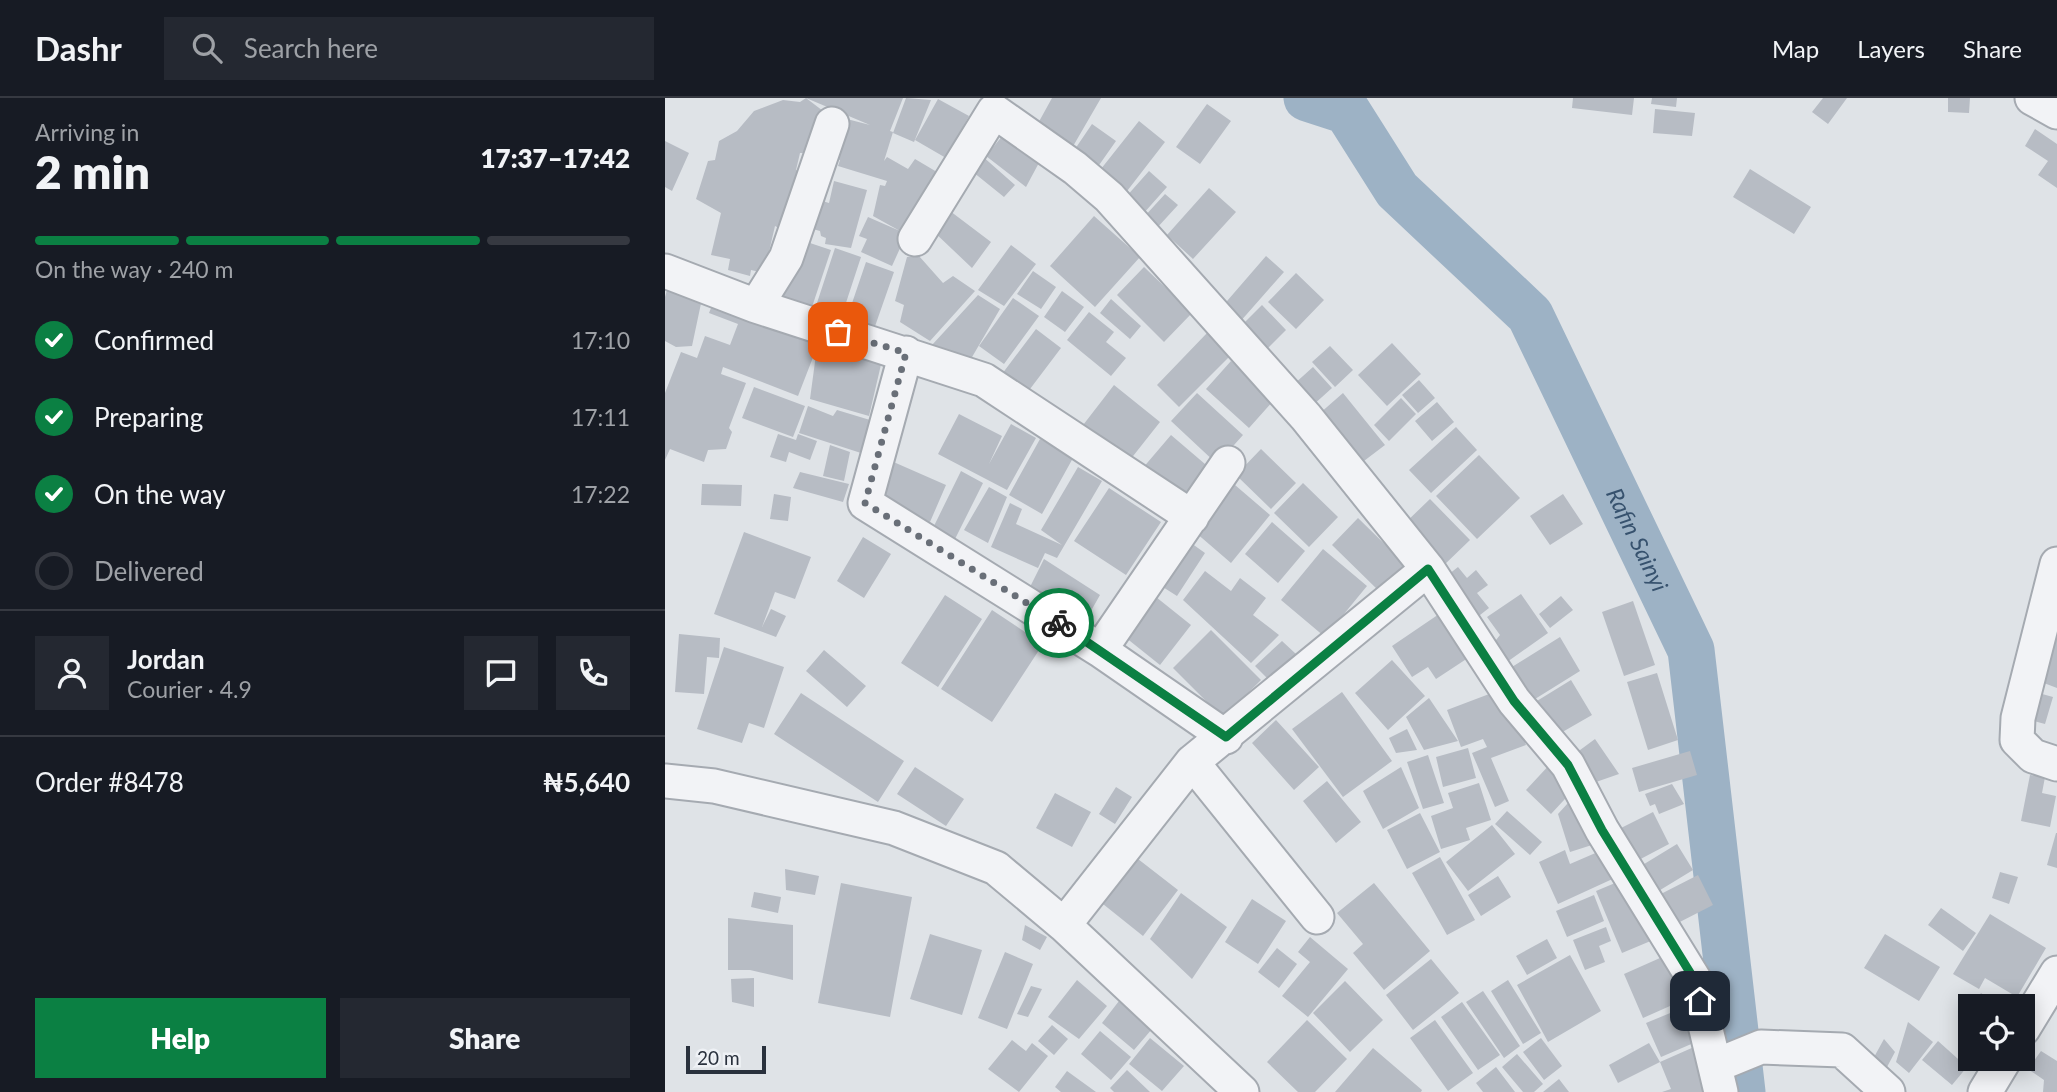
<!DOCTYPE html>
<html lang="en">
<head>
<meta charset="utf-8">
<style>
  :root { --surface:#171b24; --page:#242831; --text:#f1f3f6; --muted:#9ea1a6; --line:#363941; --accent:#0b8043 }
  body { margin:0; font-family:Lato,sans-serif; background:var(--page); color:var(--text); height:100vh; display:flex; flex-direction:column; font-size:26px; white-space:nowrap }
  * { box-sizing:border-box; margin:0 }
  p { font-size:23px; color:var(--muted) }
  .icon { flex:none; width:38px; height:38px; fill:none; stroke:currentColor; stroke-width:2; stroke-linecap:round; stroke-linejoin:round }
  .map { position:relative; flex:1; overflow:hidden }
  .drawer { display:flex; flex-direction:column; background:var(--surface); width:665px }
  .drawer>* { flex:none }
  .controls { position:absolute; left:1293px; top:896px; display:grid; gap:14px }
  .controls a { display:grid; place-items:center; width:77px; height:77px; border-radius:0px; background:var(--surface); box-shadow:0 4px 18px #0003; font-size:35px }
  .scale { position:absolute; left:21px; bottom:18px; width:80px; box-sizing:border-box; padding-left:7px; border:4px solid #29313d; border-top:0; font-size:19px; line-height:24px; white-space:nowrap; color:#29313d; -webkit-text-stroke:5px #eef1f5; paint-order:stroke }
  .pin { position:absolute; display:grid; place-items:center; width:60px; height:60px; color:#fff; margin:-30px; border-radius:14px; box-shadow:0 4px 10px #0006 }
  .courier { position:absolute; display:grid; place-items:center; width:70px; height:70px; margin:-35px; border:5px solid #0b8043; border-radius:50%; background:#fff; color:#222; box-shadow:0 2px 9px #0007 }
  .overview em { font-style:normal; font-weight:800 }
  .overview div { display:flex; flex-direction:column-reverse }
  .overview { display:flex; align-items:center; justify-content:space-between; height:119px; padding:0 35px }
  h1 { font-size:46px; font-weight:800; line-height:52px }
  .bar { display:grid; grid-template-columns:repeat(4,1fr); gap:10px 7px; align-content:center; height:84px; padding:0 35px }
  .bar i { height:9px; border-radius:5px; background:var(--line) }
  .bar .active { background:var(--accent) }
  .bar p { grid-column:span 4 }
  .line { display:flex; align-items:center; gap:18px; padding:0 35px; border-top:2px solid var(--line) }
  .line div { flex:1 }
  .round { display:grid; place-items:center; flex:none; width:74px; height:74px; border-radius:0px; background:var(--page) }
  ol { padding:0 35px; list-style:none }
  li { display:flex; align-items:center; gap:21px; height:77px }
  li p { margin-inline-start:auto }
  li .icon { padding:7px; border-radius:50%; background:var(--accent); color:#fff; stroke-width:4 }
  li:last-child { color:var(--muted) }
  li i { width:38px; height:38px; border:4px solid var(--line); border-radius:50% }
  .cta { display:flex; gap:14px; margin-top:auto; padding:14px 35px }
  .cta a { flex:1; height:80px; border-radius:0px; background:var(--accent); color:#fff; font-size:28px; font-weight:800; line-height:80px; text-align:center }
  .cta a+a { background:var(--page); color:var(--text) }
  header { display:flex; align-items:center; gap:42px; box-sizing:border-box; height:98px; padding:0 35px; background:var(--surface); border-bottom:2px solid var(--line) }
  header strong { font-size:33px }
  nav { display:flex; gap:38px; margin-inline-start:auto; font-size:24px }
  .search { width:490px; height:63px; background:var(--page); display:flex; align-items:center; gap:18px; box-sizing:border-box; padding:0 24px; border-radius:0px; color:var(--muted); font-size:26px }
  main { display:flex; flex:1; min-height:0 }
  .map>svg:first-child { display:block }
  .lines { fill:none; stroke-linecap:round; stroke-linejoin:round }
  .river { stroke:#9db2c5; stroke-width:47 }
  .building { fill:#b7bcc4 }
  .minor-casing { stroke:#a5aab1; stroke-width:37 }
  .minor { stroke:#f2f3f6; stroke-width:33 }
  .done { stroke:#696f78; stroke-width:7; stroke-dasharray:0 12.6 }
  .route { stroke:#0b8043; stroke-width:9 }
  .labels { text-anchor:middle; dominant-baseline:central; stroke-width:5; stroke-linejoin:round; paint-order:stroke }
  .water-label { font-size:23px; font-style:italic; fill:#37526e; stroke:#eef1f5 }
</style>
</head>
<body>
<header>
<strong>Dashr</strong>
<div class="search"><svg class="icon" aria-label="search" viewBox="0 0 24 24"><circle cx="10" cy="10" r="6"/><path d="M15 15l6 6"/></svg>Search here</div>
<nav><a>Map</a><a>Layers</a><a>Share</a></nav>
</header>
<main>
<section class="drawer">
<div class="overview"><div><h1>2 min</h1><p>Arriving in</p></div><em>17:37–17:42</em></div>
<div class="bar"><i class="active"></i><i class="active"></i><i class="active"></i><i></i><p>On the way · 240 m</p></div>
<ol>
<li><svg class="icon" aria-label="check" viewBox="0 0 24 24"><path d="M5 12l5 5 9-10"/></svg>Confirmed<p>17:10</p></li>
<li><svg class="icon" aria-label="check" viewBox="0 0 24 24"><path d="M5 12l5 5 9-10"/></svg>Preparing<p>17:11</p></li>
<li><svg class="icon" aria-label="check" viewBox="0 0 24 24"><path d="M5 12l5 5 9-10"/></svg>On the way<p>17:22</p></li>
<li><i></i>Delivered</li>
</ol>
<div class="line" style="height:126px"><a class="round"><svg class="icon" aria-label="person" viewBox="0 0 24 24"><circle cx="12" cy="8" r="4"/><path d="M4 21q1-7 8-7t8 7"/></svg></a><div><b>Jordan</b><p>Courier · 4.9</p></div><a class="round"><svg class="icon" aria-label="chat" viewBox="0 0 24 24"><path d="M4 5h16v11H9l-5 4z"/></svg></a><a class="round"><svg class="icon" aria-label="phone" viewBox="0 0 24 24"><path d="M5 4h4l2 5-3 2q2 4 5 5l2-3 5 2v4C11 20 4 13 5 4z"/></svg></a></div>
<div class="line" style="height:91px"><div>Order #8478</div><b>₦5,640</b></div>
<div class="cta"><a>Help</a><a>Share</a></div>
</section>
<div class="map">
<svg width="1392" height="994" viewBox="0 0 1392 994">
  <rect width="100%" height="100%" fill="#dfe3e7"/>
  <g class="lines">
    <path class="river" id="s1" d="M642,0L682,13L732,92L865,217L1026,552L1077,994"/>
  </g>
  <path class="building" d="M141,0H238L225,33L228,34L219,63L222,59L243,71L250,61L277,77L241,137L227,168L196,154L202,141L194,138L203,119L235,133L208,118L215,87L220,88L222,83L173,68L175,62L166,60L178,20L205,27Z
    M141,0L162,16L145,55H135L131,72L138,75L122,134L110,128L99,175L86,172L85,178L63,172L65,161L46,157L56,115L31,101L43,63L50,62L54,43L72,33L89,13L118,2L135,4Z
    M241,0L266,2L249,44L228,35Z
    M387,0H436L407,50L371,29Z
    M908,0H969L967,17L907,10Z
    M987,0H1012L1011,9L986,6Z
    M1158,0H1182L1163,26L1147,14Z
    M1283,0H1305L1304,15L1283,14Z
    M273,1L304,18L281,60L250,42Z
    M542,6L566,23L535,66L511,49Z
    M990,11L1030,15L1027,38L988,35Z
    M474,23L500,44L459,97L432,76Z
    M427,26L451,43L432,70L408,54Z
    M1370,31L1392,46V90L1373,77L1383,63L1360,48Z
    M338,37L376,61L361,89L321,58Z
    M0,43L24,55L7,93L0,89Z
    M316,57L350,87L339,99L303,70Z
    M1085,71L1146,109L1129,136L1068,99Z
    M484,73L502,89L478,116L460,100Z
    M169,83L202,92L186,150L160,146L161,140L156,138L155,133L144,130L151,101L164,105Z
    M544,90L571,114L528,161L502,137Z
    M500,96L513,107L491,131L478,120Z
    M285,113L326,144L307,170L267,132Z
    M429,118L475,159L430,209L385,168Z
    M136,142L166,152L147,209L117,199Z
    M346,147L371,166L339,208L313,192Z
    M170,150L196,159L176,220L150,211Z
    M254,158L278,185L288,178L310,193L265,243L235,224L239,207L230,203L242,159Z
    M601,158L619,174L574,225L556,210Z
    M201,164L229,174L208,234L187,226L191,216L184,214Z
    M479,169L527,215L499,244L452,197Z
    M368,173L391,189L376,211L352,196Z
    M631,175L659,202L631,231L603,204Z
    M5,181L38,196L27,248L11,249L0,243V199Z
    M397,193L419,209L400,234L379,219Z
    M313,197L335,211L303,266L267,247Z
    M50,200L218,258L204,318L145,301L152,249L133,298L58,269L56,276L81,285L64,330L67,334L61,351L43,352L39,364L5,351L0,362V295L16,254L32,260L40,238L65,247L73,226L44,215Z
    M348,200L374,218L339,266L314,248Z
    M446,201L476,228L465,241L435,215Z
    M597,207L621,232L599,254L574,230Z
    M424,214L449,234L441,244L461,260L446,278L402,242Z
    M371,231L396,250L362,295L337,276Z
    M542,235L565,258L514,309L492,287Z
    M727,245L756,276L722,308L693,277Z
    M665,248L688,272L670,289L647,264Z
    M566,263L608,303L584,330L541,291Z
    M648,269L667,290L647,308L628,287Z
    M754,282L770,300L753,315L737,297Z
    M449,287L495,324L461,367L415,331Z
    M89,289L140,308L128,339L77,320Z
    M532,295L578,337L552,366L506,323Z
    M678,295L720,347L695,366L654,316Z
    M736,300L751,316L724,343L709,327Z
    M772,304L789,324L767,343L750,323Z
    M143,308L168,318L172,312L205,322L196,355L134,335Z
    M294,316L337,338L324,366L346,326L371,340L342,392L273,356Z
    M791,329L812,352L766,395L744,372Z
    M113,336L131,342L133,336L152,343L145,362L124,354L121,364L105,359Z
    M506,337L547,372L517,406L477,371Z
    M375,341L408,360L377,416L344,397Z
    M165,347L185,354L179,383L158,378Z
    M596,351L631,385L606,411L571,377Z
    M814,357L855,400L812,441L771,398Z
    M224,362L281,387L265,424L208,399Z
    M413,369L437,383L392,460L380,455L373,470L326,449L345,405L357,411L351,426L397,447L376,432Z
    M296,373L318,385L290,441L268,430Z
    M135,374L184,386L178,404L128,390Z
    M638,385L673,419L644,449L609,415Z
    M37,386L77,387L76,408L36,407Z
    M570,387L605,417L566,465L530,434Z
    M324,389L342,399L323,445L299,432Z
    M444,390L496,424L461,477L409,443Z
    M109,396L126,399L123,423L105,421Z
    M898,396L918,426L885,447L865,418Z
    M765,401L805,442L777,469L737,428Z
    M693,420L741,467L715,494L667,447Z
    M607,424L640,453L613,485L580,456Z
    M79,434L146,459L130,501L110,494L97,529L106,511L121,518L111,539L49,516Z
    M198,439L226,456L199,500L172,483Z
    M519,440L540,455L512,498L490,484Z
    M658,451L702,488L660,539L616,502Z
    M379,461L435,497L418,527L363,493Z
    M793,469L802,480L811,472L823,487L812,495L824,510L806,524L774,484Z
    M540,473L566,493L575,480L601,500L588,517L614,537L586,565L518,502Z
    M486,495L526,527L495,567L455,535Z
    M856,496L883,535L835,569L823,552L835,537L822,519Z
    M280,497L317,521L273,589L236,565Z
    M896,498L908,512L885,530L874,516Z
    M968,503L990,567L959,578L937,514Z
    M327,512L378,546L327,624L276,591Z
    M780,512L809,556L771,581L763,569L747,579L727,548Z
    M546,532L596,582L558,620L508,570Z
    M1392,534V590L1371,582Z
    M14,536L55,540L54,560L42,559L39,596L10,594Z
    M895,539L915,573L862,606L842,572Z
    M617,543L631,556L604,582L590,568Z
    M59,549L119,569L99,630L84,625L77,645L32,631Z
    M159,552L201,588L182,609L141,573Z
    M727,562L760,598L723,632L690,595Z
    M992,575L1013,642L983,652L962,584Z
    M906,582L927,617L887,640L867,606Z
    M840,590L861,647L826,660L844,703L830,709L807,655L822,649L818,641L796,649L782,612Z
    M677,594L727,663L678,699L627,631Z
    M1370,594L1388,599L1380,626L1362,621Z
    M136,595L239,663L213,704L109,636Z
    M764,600L793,643L759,652L741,619Z
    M611,622L654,669L629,692L587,645Z
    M742,631L752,652L731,655L724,640Z
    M930,641L954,676L931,684L911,655Z
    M803,650L811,680L778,689L771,659Z
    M1025,653L1032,677L974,694L967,670Z
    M763,657L779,705L758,711L742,664Z
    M887,664L912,688L886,716L861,692Z
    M250,669L299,701L281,728L232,696Z
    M736,669L754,710L718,731L698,693Z
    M1365,677L1380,679L1377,695L1391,698L1385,729L1356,723Z
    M662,683L696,724L671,745L638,703Z
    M814,685L826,722L801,730L805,742L776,751L766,718L788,710L783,695Z
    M1007,686L1019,706L994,716L990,706L985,708L980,696Z
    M451,689L467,699L450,726L434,716Z
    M913,694L930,746L905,754L893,716Z
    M390,695L426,714L407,749L371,730Z
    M842,713L877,744L865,757L830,726Z
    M988,714L1004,746L968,765L952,732Z
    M755,715L775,754L742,771L722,732Z
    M827,727L850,756L803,793L781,764Z
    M1391,735H1392V770L1382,767Z
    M1012,746L1028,772L987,797L971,771Z
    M942,750L954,778L893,806L874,764L900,752L905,766Z
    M775,759L810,822L782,837L747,775Z
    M473,761L513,792L478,838L438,806Z
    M120,771L154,778L150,797L121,792Z
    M1335,774L1353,779L1344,806L1327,800Z
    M1033,777L1048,807L1005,829L990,799Z
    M833,778L846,799L816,818L803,797Z
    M962,780L988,842L957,855L931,793Z
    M176,785L247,799L225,919L153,905Z
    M709,785L765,853L719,892L688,855L698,846L672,815Z
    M89,794L116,799L113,815L86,809Z
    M516,795L562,829L527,881L485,841Z
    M929,797L939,823L902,839L891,813Z
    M587,801L621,823L593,866L560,844Z
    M1276,810L1311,835L1298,853L1263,827Z
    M1325,816L1381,850L1352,899L1320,880L1314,891L1288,876Z
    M63,820L128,827V882L85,872H63Z
    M360,827L382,839L375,852L357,842Z
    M941,829L946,843L934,848L940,864L920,872L908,842Z
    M265,836L317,852L297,917L245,901Z
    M1220,836L1275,869L1254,903L1199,870Z
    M645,839L683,871L643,919L617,898L645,864L633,854Z
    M882,841L892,860L862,877L851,858Z
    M612,850L632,866L614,890L593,874Z
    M340,854L368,866L342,931L313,920Z
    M1004,856L1023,900L978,920L959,876Z
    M905,857L936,913L883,944L852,887Z
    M766,861L794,895L748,932L721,897Z
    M89,880V909L67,904L66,881Z
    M412,882L442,908L414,941L383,919Z
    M843,882L876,935L858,946L826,893Z
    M680,883L718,922L685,954L648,915Z
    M366,888L377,891L363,919L352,916Z
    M818,893L855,948L839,960L801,904Z
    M1316,895L1334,908H1307Z
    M454,903L487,931L469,952L437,925Z
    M797,904L835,957L813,972L776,919Z
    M1015,911L1031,944L996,959L981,925Z
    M642,922L682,961L650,994H633L602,964Z
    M770,922L808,975L783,993L745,940Z
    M1243,924L1268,944L1244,975L1231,964Z
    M387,927L403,941L389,957L373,943Z
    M435,933L466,959L446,982L416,956Z
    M485,940L519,968L497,993L464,966Z
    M876,940L897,968L879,982L858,954Z
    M1219,941L1230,954L1222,969L1208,961Z
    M347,942L361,953L367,945L383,958L354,994L323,971Z
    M1273,943L1302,969L1287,987L1257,962Z
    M984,945L995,964L1029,949L1047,994H997L1006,991L995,964L953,985L944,967Z
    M708,950L757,992L756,994H670Z
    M1306,953V961H1335L1323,978L1300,961Z
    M1376,953L1392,963V994H1378L1379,982L1363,971Z
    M852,956L878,986L869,994H858L837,969Z
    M831,969L850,994H818L811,985Z
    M462,972L485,994H449L445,990Z
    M402,973L431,994H396L390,989Z
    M894,981L904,994H878Z"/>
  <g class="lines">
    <defs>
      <path id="minor" d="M1367,0L1392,14
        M167,26L121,160L91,208L319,282L527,419
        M250,141L329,13L410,70L444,99L641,319L763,471L849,603L903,667L937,732L1029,881L1056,994
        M0,173L91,208
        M241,255L200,405L435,552L561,639
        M1392,466L1353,620L1352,642L1368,658L1392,666
        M435,552L563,365
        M527,664L652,819
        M0,683L49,688L229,730L331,770L399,827L577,994
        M399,827L527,664L763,471
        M1358,931L1392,875
        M1052,967L1096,949L1177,952L1223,994
        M1320,994L1340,961"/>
    </defs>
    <use href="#minor" class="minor-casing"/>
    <use href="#minor" class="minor"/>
  </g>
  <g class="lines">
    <path class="done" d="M173,234L241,255L200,405L394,525"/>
    <path class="route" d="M394,525L561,639L763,471L849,603L903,667L937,732L1029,881L1035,903"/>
  </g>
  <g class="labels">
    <g class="water-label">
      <text stroke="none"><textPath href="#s1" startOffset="567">Rafin Sainyi</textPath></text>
    </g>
  </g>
</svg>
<div class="controls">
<a><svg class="icon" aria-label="locate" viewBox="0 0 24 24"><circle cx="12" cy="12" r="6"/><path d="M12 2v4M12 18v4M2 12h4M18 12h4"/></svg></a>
</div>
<div class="scale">20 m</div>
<div class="pin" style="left:173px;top:234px;background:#ea580c"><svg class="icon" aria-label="bag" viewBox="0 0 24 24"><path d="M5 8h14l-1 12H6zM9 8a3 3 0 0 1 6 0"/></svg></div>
<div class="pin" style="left:1035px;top:903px;background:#1f2937"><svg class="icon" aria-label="home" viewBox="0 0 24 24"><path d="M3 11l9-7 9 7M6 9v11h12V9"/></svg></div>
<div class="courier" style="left:394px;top:525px"><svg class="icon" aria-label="bike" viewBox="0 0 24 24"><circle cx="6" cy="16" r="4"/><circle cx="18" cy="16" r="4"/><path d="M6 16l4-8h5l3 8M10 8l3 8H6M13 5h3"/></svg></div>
</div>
</main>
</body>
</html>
